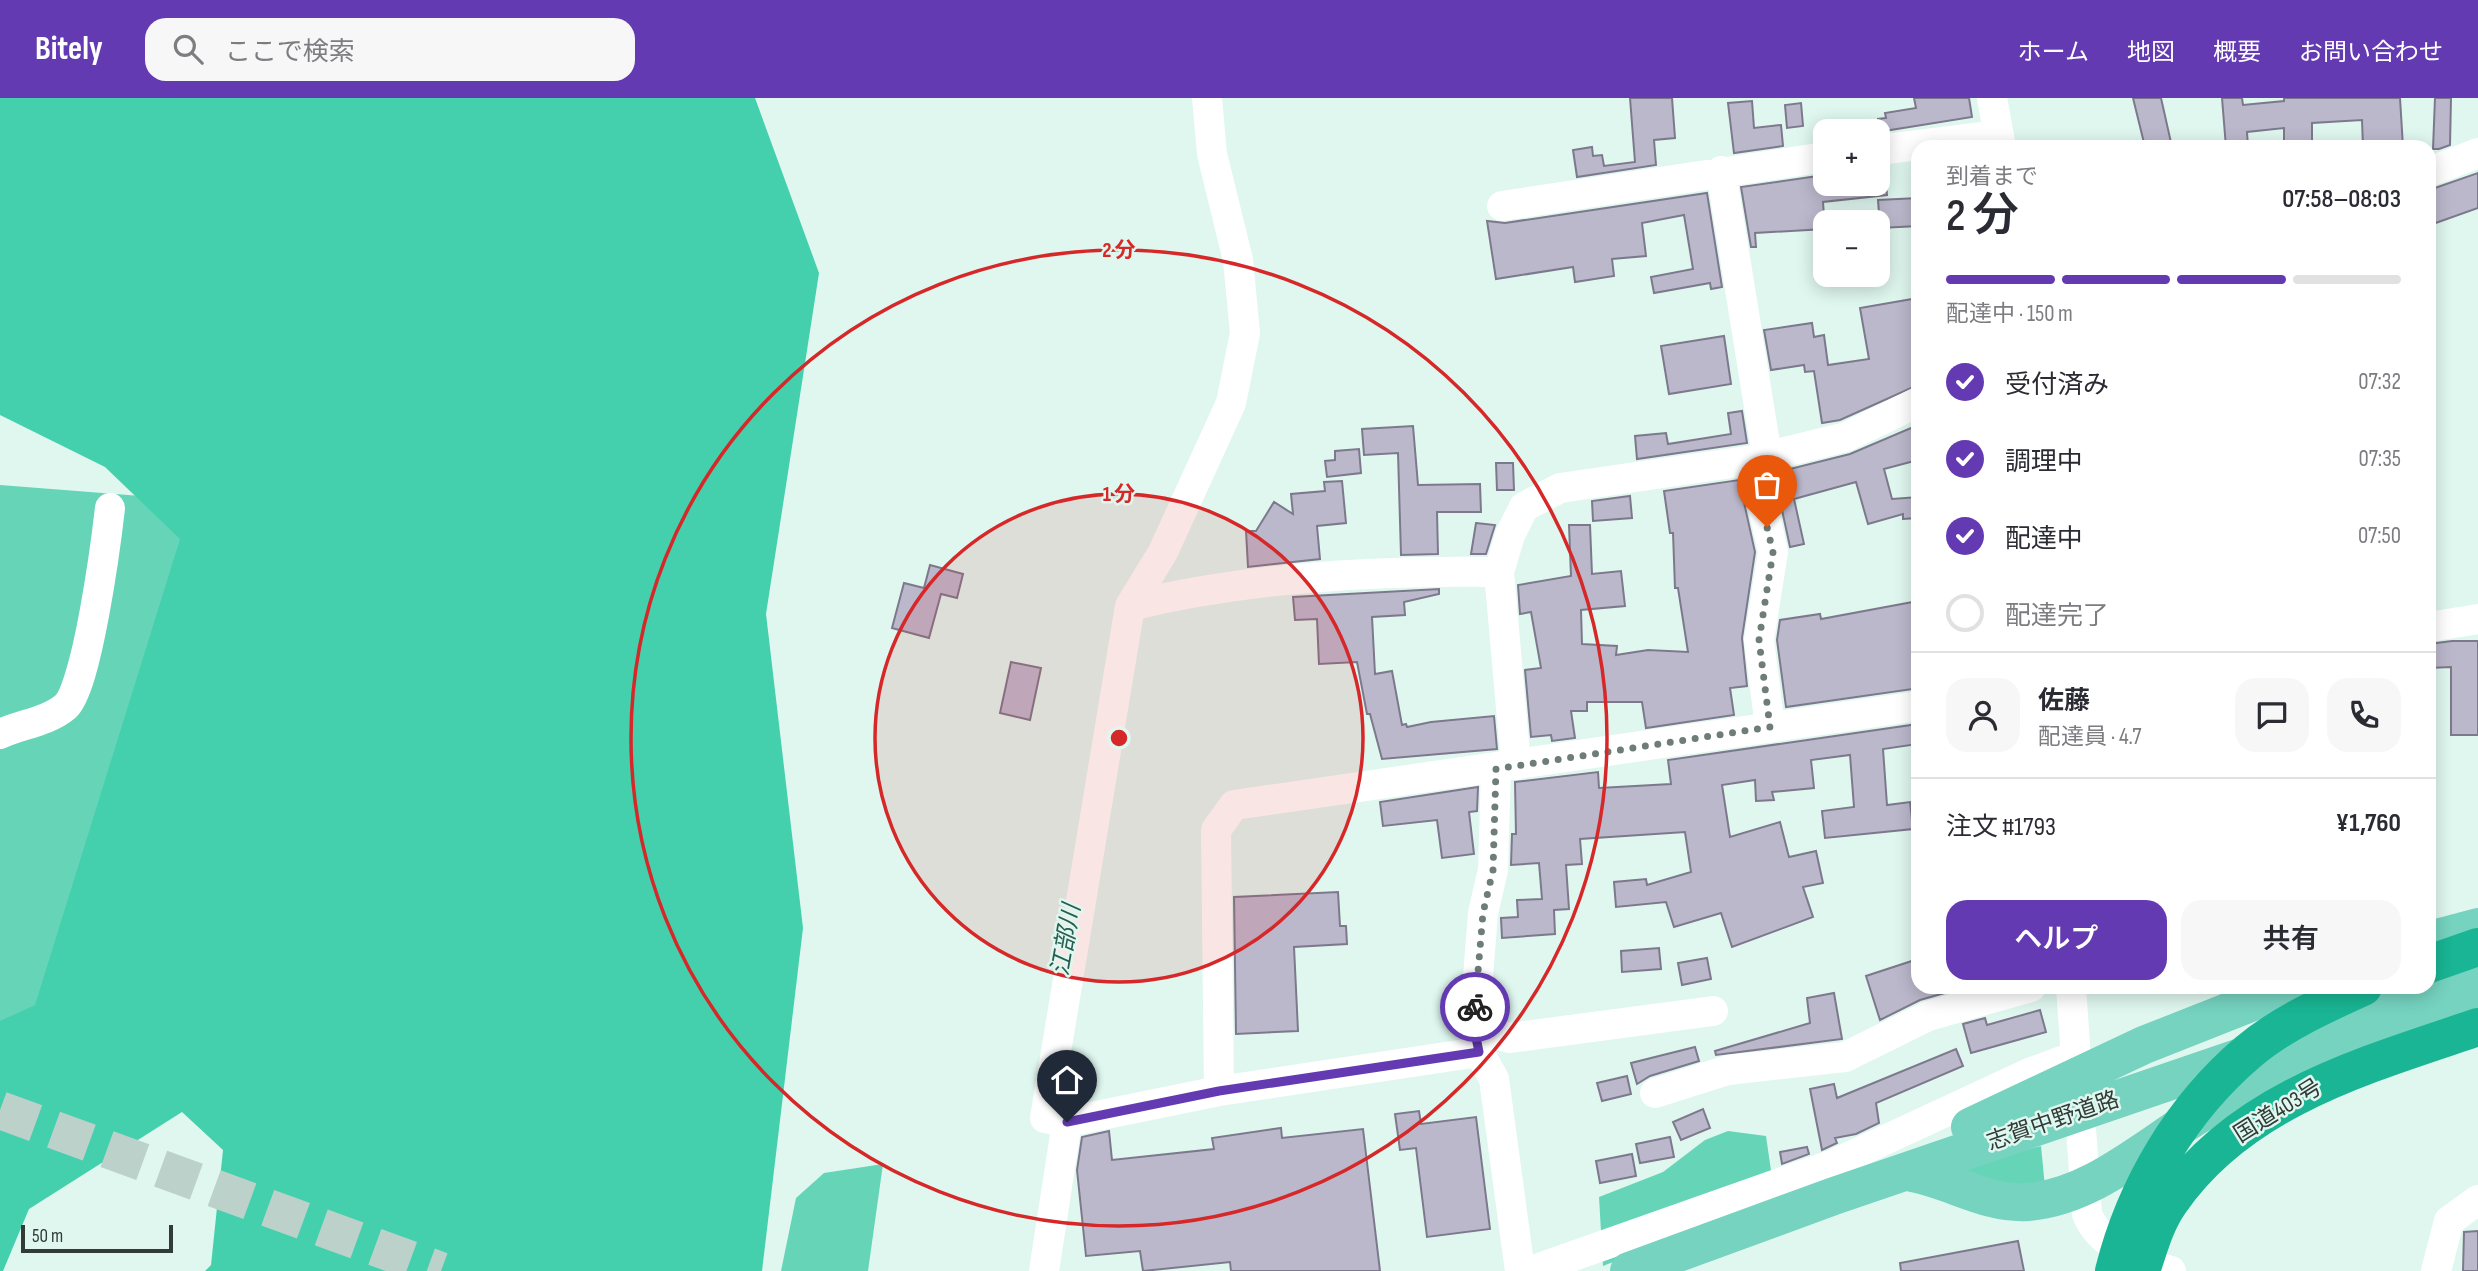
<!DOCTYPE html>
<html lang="ja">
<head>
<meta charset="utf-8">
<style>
  :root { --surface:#fff; --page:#f7f7f7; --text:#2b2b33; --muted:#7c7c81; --line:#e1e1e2; --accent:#643ab2 }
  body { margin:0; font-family:"Sofia Sans Condensed","Noto Sans JP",sans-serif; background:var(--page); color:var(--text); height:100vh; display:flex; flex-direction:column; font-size:26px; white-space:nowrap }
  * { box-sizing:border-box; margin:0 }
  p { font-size:23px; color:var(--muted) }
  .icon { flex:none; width:38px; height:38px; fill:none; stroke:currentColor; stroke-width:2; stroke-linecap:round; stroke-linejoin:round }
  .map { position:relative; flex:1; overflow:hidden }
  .panel { position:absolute; left:1911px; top:42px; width:525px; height:854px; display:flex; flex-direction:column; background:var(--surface); border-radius:21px; box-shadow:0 4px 18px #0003 }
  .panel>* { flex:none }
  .tools { position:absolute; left:1813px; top:21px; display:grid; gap:14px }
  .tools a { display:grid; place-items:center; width:77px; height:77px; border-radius:14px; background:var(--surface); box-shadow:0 4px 18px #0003; font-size:35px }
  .scale { position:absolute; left:21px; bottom:18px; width:152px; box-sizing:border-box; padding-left:7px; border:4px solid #313b38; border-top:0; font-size:19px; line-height:24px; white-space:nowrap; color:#313b38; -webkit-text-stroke:5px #dff7ef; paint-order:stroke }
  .pin { position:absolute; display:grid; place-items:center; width:60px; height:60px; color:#fff; margin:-72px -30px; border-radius:50% 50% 50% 0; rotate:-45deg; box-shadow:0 0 7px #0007 }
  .pin .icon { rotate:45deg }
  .courier { position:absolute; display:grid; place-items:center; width:70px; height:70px; margin:-35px; border:5px solid #643ab2; border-radius:50%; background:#fff; color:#222; box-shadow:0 2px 9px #0007 }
  .headline em { font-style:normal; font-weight:600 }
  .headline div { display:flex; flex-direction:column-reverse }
  .headline { display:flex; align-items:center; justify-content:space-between; height:119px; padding:0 35px }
  h1 { font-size:46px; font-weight:600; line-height:52px }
  .bar { display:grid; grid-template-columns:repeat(4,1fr); gap:10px 7px; align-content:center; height:84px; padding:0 35px }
  .bar i { height:9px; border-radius:5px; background:var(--line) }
  .bar .on { background:var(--accent) }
  .bar p { grid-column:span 4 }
  .line { display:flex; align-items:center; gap:18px; padding:0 35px; border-top:2px solid var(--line) }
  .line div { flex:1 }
  .round { display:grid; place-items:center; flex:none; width:74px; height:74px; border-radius:21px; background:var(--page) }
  ol { padding:0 35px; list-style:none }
  li { display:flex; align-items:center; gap:21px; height:77px }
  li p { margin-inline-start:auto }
  li .icon { padding:7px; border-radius:50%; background:var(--accent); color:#fff; stroke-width:4 }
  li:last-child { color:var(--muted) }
  li i { width:38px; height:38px; border:4px solid var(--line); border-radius:50% }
  .action { display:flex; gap:14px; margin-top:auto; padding:14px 35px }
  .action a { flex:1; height:80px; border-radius:21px; background:var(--accent); color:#fff; font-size:28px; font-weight:600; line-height:80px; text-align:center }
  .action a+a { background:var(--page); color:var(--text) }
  header { display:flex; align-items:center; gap:42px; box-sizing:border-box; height:98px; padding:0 35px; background:var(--accent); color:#fff }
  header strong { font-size:33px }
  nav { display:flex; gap:38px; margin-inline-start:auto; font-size:24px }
  .search { width:490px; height:63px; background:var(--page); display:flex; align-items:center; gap:18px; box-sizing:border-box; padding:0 24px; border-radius:21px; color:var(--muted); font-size:26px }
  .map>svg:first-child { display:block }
  .green { fill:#66d5b7 }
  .forest { fill:#45d0ad }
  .building { fill:#bcb8cc; stroke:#7d798c; stroke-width:2 }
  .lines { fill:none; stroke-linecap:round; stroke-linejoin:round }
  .major-tunnel { stroke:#bcd1ca; stroke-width:38; stroke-dasharray:38 19; stroke-linecap:butt }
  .minor { stroke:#fff; stroke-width:30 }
  .major { stroke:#75d3bf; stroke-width:38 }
  .highway { stroke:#19b594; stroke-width:38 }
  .done { stroke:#6e7d78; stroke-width:7; stroke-dasharray:0 12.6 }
  .route { stroke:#643ab2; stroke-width:9 }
  .ring { fill:none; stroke:#d62828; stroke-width:3.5 }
  .labels { text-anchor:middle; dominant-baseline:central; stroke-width:5; stroke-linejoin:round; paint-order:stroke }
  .street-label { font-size:23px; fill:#313b38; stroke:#dff7ef }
  .water-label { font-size:24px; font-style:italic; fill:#285e50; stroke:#dff7ef }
  .centre { fill:#d62828; stroke:#dff7ef; stroke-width:3.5 }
  .ring-label { font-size:21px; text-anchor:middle; font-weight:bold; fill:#d62828; stroke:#dff7ef; stroke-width:5; stroke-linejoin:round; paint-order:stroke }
</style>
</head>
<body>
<header>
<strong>Bitely</strong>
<div class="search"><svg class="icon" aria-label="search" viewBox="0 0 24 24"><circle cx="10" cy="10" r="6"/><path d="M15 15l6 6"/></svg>ここで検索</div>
<nav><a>ホーム</a><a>地図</a><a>概要</a><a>お問い合わせ</a></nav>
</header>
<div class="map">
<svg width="2478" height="1173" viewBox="0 0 2478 1173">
  <rect width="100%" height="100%" fill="#dff7ef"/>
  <path class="green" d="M0,387L205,403L0,1046Z
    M1728,1033L1766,1038L1775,1100L1603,1168L1599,1099L1663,1074L1705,1042Z
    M2041,1048L2045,1089L2029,1092L1949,1071Z
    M883,1066L868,1173H781L796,1100L824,1075Z"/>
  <path class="forest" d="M0,0H755L819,175L766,516L803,830L762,1173H205L211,1167L223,1052L182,1014L29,1111L3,1173H0V923L35,907L180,441L105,369L0,317Z"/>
  <path class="building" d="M1630,0H1672L1675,40L1654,42L1656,67L1577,79L1573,52L1592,49L1593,58L1602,57L1604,68L1635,64Z
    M1914,0H1969L1972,19L1878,34V21L1886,20L1885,15L1916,10Z
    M2133,0H2161L2172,49H2145Z
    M2222,0H2242L2243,7L2284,3V0H2400L2403,49H2363L2362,22L2312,25V49H2284V30L2247,34L2248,49H2226Z
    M2435,0H2451L2450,47L2439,51H2433Z
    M1752,3L1754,30L1781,27L1783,48L1734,55L1728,5Z
    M1801,5L1803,28L1787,30L1785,7Z
    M2478,75V110L2430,127L2432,91Z
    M1825,77V86H1886L1887,97L1823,104L1825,131L1755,135L1756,149H1751L1741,89Z
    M1707,95L1722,189L1711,191L1710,185L1654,195L1651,179L1693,171L1684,117L1642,125L1646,158L1612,161L1614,178L1575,184L1573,169L1496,181L1487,123L1505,125Z
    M1918,100V128L1880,130L1878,102Z
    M1918,200V287L1840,322L1822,325L1814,273L1805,274L1804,267L1771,272L1764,232L1812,225L1814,239L1824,237L1828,267L1869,261L1860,210Z
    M1724,238L1731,286L1669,296L1661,248Z
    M1742,313L1747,345L1637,361L1635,338L1666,335L1668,346L1731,336L1728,315Z
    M1918,327V362L1884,371L1892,401L1918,399V420L1903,421V416L1868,426L1856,384L1794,401L1804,446L1790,449L1774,375L1850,356Z
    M1413,328L1418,387L1480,386L1481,414H1437L1438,456L1401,457L1398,355L1364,357L1362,331Z
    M1359,351L1361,375L1327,379L1325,363L1335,362V353Z
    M1496,365H1513L1514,392H1497Z
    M1739,382L1755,454L1742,540L1747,588L1730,590L1734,617L1646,630L1642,604H1587V613H1571L1575,640L1552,643L1551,637L1531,639L1525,572L1541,570L1531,514L1520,516L1518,487L1571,478L1569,427H1590L1592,476L1621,473L1625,508L1581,512L1582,546L1617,548L1616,557L1648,552L1688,554L1678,490H1675L1673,435H1670L1664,393Z
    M1342,383L1346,425L1317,428L1320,461L1248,469L1246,433H1256L1274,404L1293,416L1291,396L1325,393L1324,384Z
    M1630,398L1632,420L1593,423L1592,403Z
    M1476,425L1495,427L1486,456H1471Z
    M930,467L963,476L957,500L941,496L929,540L892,530L904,485L924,490Z
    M1439,491V496L1404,504L1405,517L1372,519L1375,576L1392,573L1402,627L1406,626L1407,629L1431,624L1494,618L1497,651L1382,661L1370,616H1367L1357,564L1319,566L1317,521L1295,522L1293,499Z
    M1918,503V587L1913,588V591L1786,609L1777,542L1780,522L1820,516L1821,521Z
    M2452,543H2478V637H2451V569L2429,570V546Z
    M1011,564L1041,570L1030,622L1000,615Z
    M1918,626V646L1883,651L1887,707L1910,704L1913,731L1825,740L1822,713L1854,709L1850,657L1811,662L1814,690L1772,694L1774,702L1756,703L1755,682L1722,687L1730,739L1780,724L1789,759L1816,753L1823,785L1803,789L1813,819L1732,849L1721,815L1674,829L1666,804L1616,809L1614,784L1646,781L1647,787L1691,774L1685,734L1580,741L1582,766L1566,767L1569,811L1554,812L1555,836L1502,840L1501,820L1518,819L1517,802L1542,801L1539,765L1511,767L1512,736H1516L1515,684L1598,674L1599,690L1671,686L1668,662Z
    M1478,689L1477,713L1469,714L1474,756L1442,760L1437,722L1383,728L1380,704Z
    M1338,794L1340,828H1346L1347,846L1294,849L1298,933L1236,936L1234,799Z
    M1659,850L1661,871L1622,874L1621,853Z
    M1707,860L1711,881L1682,887L1678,865Z
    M1918,861V889H1966L1920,902L1880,922L1866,878Z
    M1834,895L1842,941L1716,957L1715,953L1810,925L1807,900Z
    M2040,912L2046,934L1971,955L1963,926L1985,920L1987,927Z
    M1695,949L1699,963L1650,978L1637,986L1631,965Z
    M1956,951L1963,968L1876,1005L1879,1025L1856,1036L1835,1040L1837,1045L1822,1052L1810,991L1834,986L1837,1000Z
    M1627,978L1631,996L1602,1003L1597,985Z
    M1703,1011L1710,1030L1681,1042L1673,1024Z
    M1419,1013L1421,1026L1476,1019L1490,1131L1427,1139L1416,1050L1400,1052L1395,1016Z
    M1281,1030L1282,1040L1363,1031L1380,1173H1231L1230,1164L1143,1173L1140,1153L1086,1158L1077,1072L1082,1039L1109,1033L1112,1062L1214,1051L1212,1040Z
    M1670,1039L1674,1059L1640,1065L1636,1046Z
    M1807,1049L1809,1056L1782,1066L1780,1054Z
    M1632,1056L1636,1078L1600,1085L1596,1063Z
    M2478,1133V1173H2463L2464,1134Z
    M2018,1143L2024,1173H1901L1900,1165Z"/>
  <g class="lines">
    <path class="major-tunnel" d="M0,1012L441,1173"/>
    <path class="minor" d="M1992,0L2001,49
      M1878,52L1999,37
      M1721,73L1767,358
      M2429,74L2478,55
      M1502,108L1825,59
      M1753,362L1773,454L1759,542L1770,629
      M1130,508C1248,479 1377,472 1499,474
      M2429,529L2478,521
      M0,636C21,626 47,624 65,609C87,591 106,445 110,410
      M1516,667L1499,474L1510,437L1524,409L1560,390L1753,362L1846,339L1918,304
      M1496,671L1493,772L1483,815L1474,930L1479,954L1494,981L1520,1173
      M2071,889L2087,1116C2099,1147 2141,1165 2171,1173
      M1474,930L1510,940L1713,913
      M1219,993L1216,732L1234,707L1918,608
      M1655,995L1728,972L1845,959L1928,918L2031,889
      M1067,1024L1219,993L1479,954
      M1044,1173L1067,1024L1045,1020L1130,508L1163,454L1231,305L1245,235L1238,162L1212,56L1207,0
      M1531,1173L1831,1067L2029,975L2075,958
      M2436,1173L2449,1123L2478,1102"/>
    <path class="major" d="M2429,842L2478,829
      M1970,1029L2144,947L2291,889
      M1905,1074C1947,1079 1984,1107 2028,1104C2103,1098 2163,1031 2229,1000C2309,962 2395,937 2478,908
      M1629,1173L1834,1098L2478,878"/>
    <path class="highway" d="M2429,866L2478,849
      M2114,1173C2135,1089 2182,1010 2248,954C2281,926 2323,907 2363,889
      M2141,1173C2149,1150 2155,1125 2170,1104C2241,1001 2366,967 2478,929"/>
  </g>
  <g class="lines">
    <path class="done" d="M1475,909L1483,815L1493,772L1496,671L1770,629L1759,542L1773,454L1767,429"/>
    <path class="route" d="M1067,1024L1219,993L1479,954L1474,930L1475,909"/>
  </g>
  <circle cx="1119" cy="640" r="244" fill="#d62828" fill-opacity=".12"/>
  <g class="ring">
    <circle cx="1119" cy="640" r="244"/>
    <circle cx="1119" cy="640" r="488"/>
  </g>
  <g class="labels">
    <g class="street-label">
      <text transform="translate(2278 1013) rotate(-32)">国道403号</text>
      <text transform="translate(2053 1023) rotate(-19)">志賀中野道路</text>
    </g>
    <g class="water-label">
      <text transform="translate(1066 842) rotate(-80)">江部川</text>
    </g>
  </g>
  <circle cx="1119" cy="640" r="10" class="centre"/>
  <g class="ring-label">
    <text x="1119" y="159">2 分</text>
    <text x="1119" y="403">1 分</text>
  </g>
</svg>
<div class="tools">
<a>+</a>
<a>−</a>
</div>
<div class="scale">50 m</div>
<div class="pin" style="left:1767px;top:429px;background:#ea580c"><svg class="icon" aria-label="bag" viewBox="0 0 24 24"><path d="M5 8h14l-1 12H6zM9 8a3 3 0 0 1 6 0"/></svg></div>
<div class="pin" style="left:1067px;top:1024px;background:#1f2937"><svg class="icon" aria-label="home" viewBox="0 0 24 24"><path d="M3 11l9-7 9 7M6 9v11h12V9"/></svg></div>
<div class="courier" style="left:1475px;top:909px"><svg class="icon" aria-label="bike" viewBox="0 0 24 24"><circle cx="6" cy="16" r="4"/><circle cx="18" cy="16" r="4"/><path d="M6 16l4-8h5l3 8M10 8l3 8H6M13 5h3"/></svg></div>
<section class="panel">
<div class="headline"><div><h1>2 分</h1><p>到着まで</p></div><em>07:58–08:03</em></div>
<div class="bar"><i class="on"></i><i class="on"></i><i class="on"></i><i></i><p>配達中 · 150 m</p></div>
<ol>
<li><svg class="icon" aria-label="check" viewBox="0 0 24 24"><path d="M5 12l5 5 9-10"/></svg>受付済み<p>07:32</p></li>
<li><svg class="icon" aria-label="check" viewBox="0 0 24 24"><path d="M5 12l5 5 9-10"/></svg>調理中<p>07:35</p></li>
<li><svg class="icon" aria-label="check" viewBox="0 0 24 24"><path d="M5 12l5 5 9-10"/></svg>配達中<p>07:50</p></li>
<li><i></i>配達完了</li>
</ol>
<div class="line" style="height:126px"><a class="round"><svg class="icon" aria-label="person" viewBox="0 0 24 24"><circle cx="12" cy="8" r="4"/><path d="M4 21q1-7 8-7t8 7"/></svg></a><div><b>佐藤</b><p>配達員 · 4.7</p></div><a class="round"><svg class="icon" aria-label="chat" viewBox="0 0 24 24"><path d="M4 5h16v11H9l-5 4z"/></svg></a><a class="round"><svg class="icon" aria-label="phone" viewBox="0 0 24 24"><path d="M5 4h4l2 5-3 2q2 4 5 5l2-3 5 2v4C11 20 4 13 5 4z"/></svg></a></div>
<div class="line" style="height:91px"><div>注文 #1793</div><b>¥1,760</b></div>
<div class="action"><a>ヘルプ</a><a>共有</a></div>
</section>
</div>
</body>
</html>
